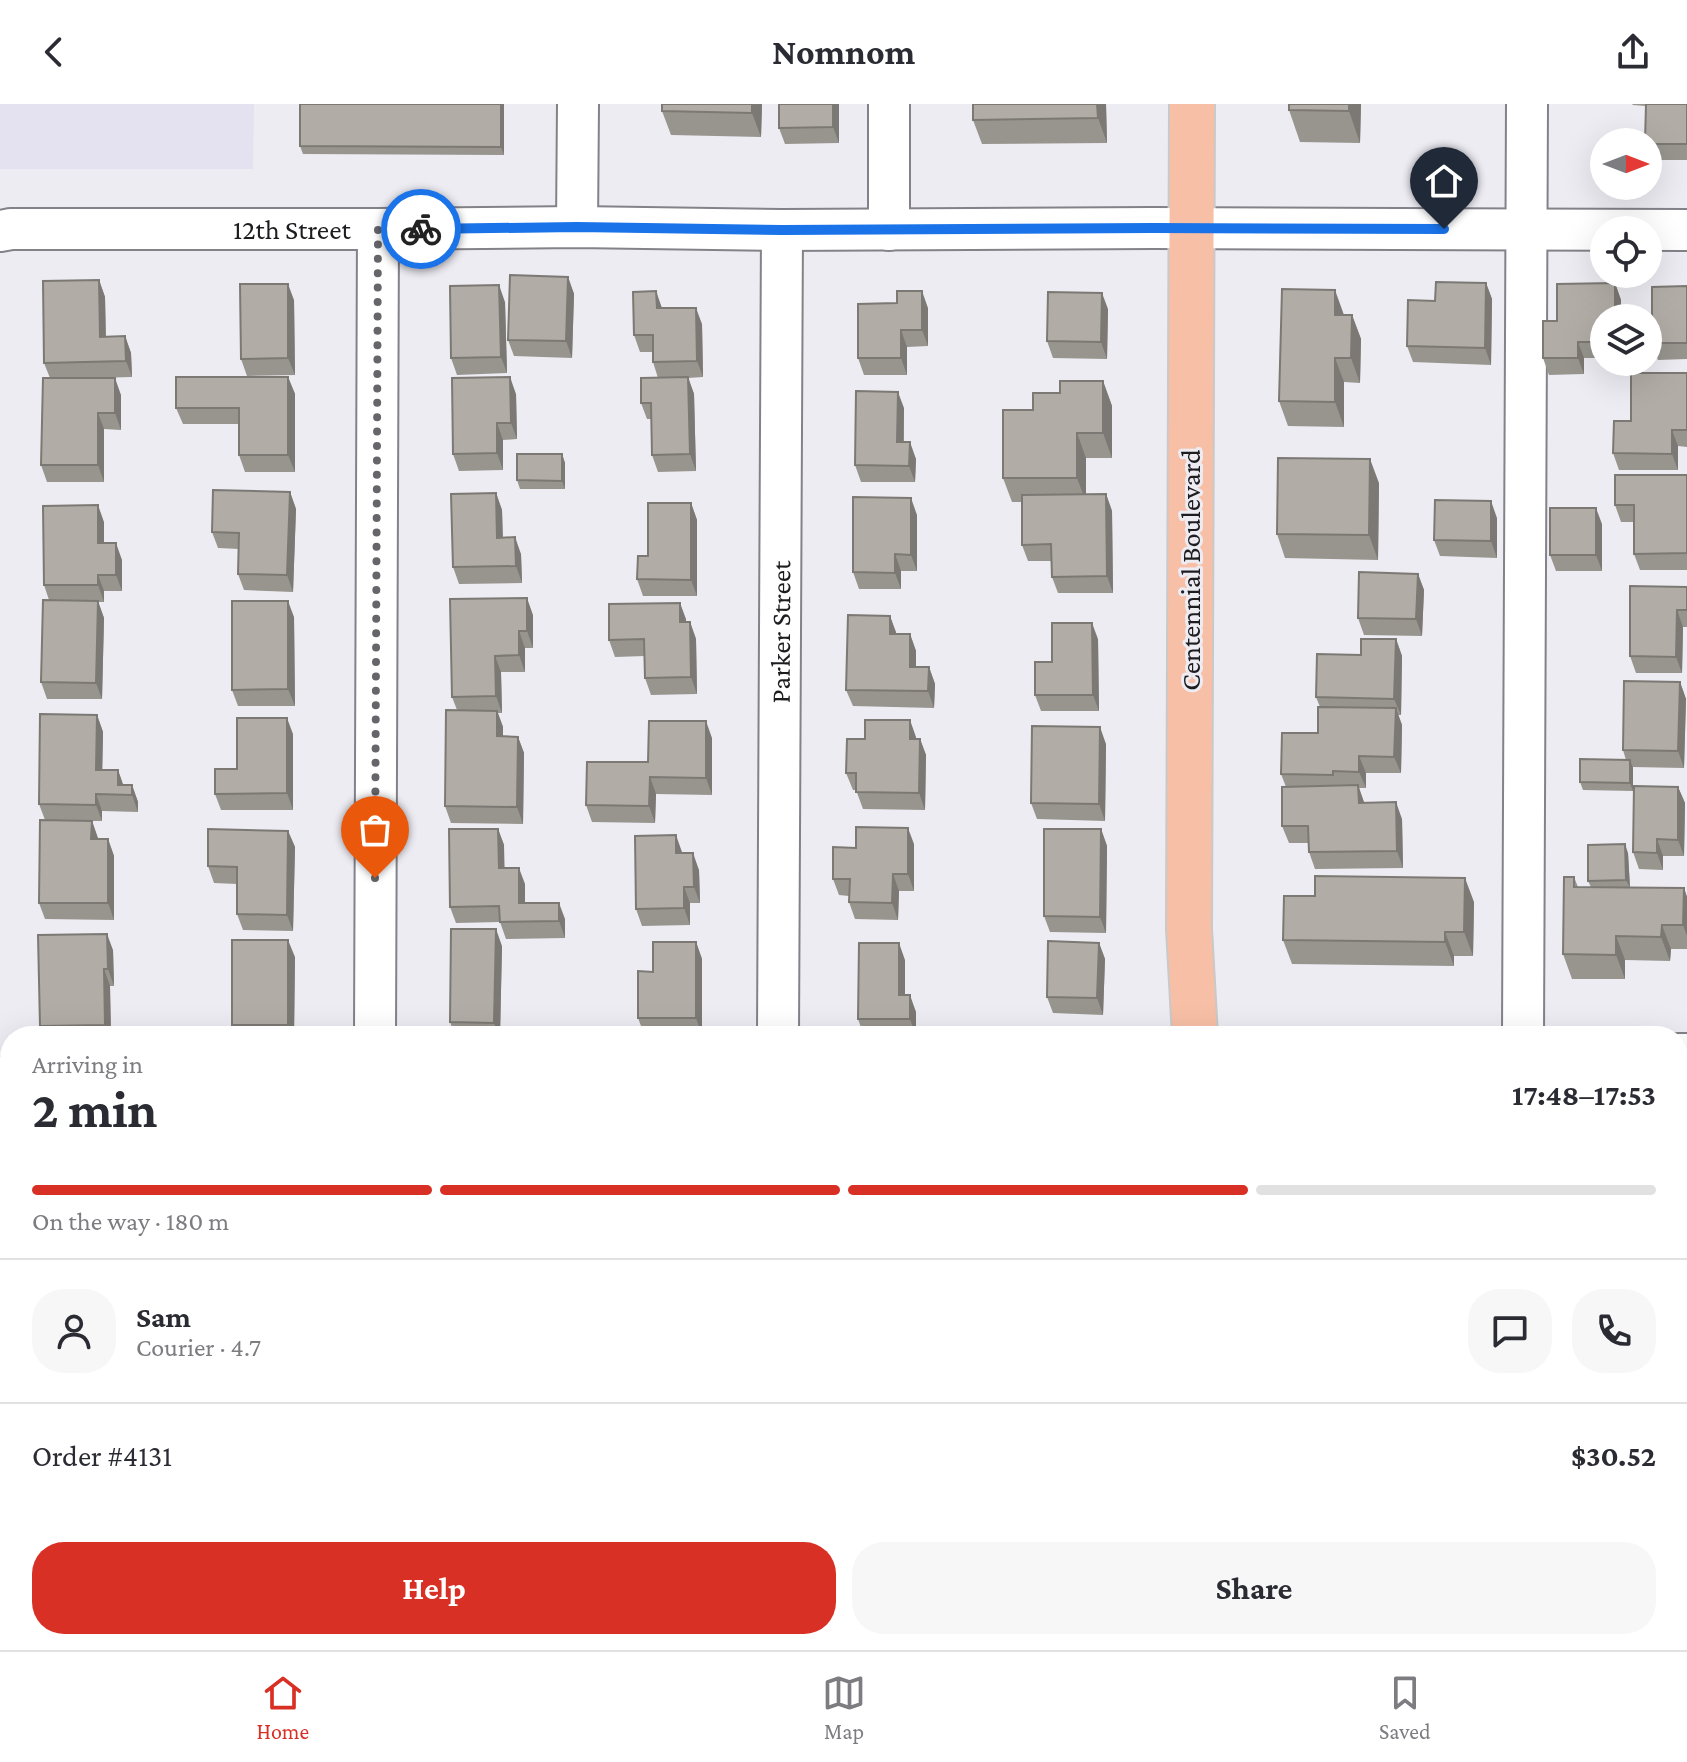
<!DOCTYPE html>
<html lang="en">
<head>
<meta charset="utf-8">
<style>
  :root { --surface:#fff; --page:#f7f7f7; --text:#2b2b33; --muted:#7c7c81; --line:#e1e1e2; --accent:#d93025 }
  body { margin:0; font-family:"Crimson Pro",serif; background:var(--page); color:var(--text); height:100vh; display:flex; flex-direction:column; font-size:30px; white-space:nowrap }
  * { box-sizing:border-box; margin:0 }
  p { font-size:26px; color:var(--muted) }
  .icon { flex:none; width:44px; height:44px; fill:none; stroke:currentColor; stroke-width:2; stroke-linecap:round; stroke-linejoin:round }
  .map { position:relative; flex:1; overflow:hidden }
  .details { position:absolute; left:0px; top:922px; width:1688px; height:624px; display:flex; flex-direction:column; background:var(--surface); border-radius:32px 32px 0 0; box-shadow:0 8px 32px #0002 }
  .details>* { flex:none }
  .needle { width:52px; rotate:90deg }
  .fabs { position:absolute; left:1590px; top:24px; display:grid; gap:16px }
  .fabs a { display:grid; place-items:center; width:72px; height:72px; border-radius:50%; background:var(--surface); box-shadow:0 8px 32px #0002; font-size:40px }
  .pin { position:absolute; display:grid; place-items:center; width:68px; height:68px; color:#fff; margin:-82px -34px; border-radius:50% 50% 50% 0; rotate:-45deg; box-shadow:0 0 8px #0007 }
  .pin .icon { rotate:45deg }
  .courier { position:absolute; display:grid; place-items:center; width:80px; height:80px; margin:-40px; border:6px solid #1a73e8; border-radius:50%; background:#fff; color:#222; box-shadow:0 2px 10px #0007 }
  .summary em { font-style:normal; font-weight:700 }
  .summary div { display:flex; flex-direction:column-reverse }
  .summary { display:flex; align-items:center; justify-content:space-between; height:136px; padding:0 32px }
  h1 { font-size:52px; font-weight:700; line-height:60px }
  .bar { display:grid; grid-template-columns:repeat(4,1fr); gap:12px 8px; align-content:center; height:96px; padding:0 32px }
  .bar i { height:10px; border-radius:6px; background:var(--line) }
  .bar .active { background:var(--accent) }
  .bar p { grid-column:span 4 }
  .line { display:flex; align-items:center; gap:20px; padding:0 32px; border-top:2px solid var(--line) }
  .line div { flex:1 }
  .round { display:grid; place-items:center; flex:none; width:84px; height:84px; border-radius:32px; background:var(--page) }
  .cta { display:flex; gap:16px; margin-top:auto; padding:16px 32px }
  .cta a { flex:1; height:92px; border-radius:32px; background:var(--accent); color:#fff; font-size:32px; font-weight:700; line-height:92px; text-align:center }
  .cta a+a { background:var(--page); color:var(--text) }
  header { display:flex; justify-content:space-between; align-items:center; height:104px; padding:0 32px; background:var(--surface); font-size:36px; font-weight:700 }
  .tabs { display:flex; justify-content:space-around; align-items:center; height:112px; border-top:2px solid var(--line); background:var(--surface); font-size:22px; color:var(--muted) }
  .tabs a { display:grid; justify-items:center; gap:4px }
  .tabs .active { color:var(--accent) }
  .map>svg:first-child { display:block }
  .built { fill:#e4e1f0 }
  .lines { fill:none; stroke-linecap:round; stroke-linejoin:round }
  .minor-casing { stroke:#838289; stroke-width:44 }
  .major-casing { stroke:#c9c9c9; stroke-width:48 }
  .path { stroke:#8a898f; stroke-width:5; stroke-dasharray:8 4; stroke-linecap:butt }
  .minor { stroke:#fff; stroke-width:40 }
  .major { stroke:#f7bfa6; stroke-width:44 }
  .wall { fill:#98958f }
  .shaded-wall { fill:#7c7974 }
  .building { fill:#b1ada6; stroke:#7c7974; stroke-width:2 }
  .done { stroke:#666569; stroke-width:8; stroke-dasharray:0 14.4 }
  .route { stroke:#1a73e8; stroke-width:10 }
  .labels { text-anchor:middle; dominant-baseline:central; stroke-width:6; stroke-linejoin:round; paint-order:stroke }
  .street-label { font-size:28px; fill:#1d1c1f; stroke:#edecf3 }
</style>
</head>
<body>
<header><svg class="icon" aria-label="back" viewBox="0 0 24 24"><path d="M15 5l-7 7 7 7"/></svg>Nomnom<svg class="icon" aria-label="share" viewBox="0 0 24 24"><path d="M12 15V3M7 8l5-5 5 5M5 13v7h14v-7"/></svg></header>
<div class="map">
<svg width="1687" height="1546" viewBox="0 0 1687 1546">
  <rect width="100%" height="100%" fill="#edecf3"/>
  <path class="built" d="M0,0H254L253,65H0Z"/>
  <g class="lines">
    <defs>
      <g id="minor">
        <path d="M577,123L578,0"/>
        <path d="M889,126V0"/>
        <path id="s1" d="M0,127L11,125H378L577,123L782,126L1153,124L1687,126"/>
        <path d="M375,932L378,125"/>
        <path id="s2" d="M778,932L782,126"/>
        <path d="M1523,932L1527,0"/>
        <path d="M1678,950H1687"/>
        <path d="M372,1546V1536"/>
        <path d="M774,1546V1536"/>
      </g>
      <path id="major" d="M1192,0L1189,825L1195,932
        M1199,1536V1546"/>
    </defs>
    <use href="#minor" class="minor-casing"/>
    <use href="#major" class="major-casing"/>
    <path class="path" d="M0,954H10
      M1520,1546V1536"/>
    <use href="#minor" class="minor"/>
    <use href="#major" class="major"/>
  </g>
  <path class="wall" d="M300,0H504V51L303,50L300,42Z
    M662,0H762L761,33L671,31L662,7Z
    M779,0H839V39L785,40L779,24Z
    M1106,0L1107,39L982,40L973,16Z
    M1289,0H1361L1360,39L1300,38L1289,6Z
    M1632,0H1687V56H1651L1648,47L1646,2L1633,1Z
    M568,173L574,190L572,254L514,252L508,236Z
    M99,176L105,193L106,233L125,232L131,249L132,273L94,274L121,291V326L104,325V378H47L41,361L50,274L44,259Z
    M1486,179L1492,195L1491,261L1413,258L1407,242L1435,197Z
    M1615,179L1621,196L1604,214L1603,254H1584V270L1549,271L1543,254L1557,217Z
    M1687,182V255L1658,256L1652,239Z
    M294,196L295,271L247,272L241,255Z
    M505,198L507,269L457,271L451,254Z
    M897,199L928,204V242L907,243V271H864L858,254Z
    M662,204L702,220L703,273L688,274L694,290L696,367L658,368L652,351L651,315H647L641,299L658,274L653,258V248H640L634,231Z
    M1108,205L1107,255L1053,254L1047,237Z
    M1344,211H1352L1361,235L1360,279L1344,278V323L1288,322L1279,297Z
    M1687,269V343L1678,342V366H1619L1613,349L1631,317Z
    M288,273L295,290V368H245L239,351V320H183L176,304Z
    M1103,277L1112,302V354H1086V390H1106L1112,407L1113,489H1058L1052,473L1051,457H1028L1022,441V398H1012L1003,374L1033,306L1060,289Z
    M516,290L517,335L503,336V366L459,367L453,350Z
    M904,304V338L916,355L915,378H861L855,361Z
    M562,350L565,359V385H520L517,376Z
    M1687,371V466H1640L1634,450V418H1621L1615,401Z
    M1379,379L1378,456L1285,454L1277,430Z
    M290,388L296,405L293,488L244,486L238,470L239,445L218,444L212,428Z
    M496,389L502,406L503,433L521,450L522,479L459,480L453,463Z
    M691,399L697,416V492H643L637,475L648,452Z
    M917,411V467H901V485H859L853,468Z
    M1497,414V454L1440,452L1434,436Z
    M104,418V439L122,456V487H104V498H98L104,514L102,595H47L41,578L49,496L44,481Z
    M1602,420V467H1556L1550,451Z
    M1418,470L1424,486L1422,532L1364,531L1358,514Z
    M1687,483V523H1683L1682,569H1636L1630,552Z
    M680,499L686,518H690L696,535L697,590L651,591L645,574V552L615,553L609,536Z
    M533,511V544H525V568H501L502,609H498L503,623V632L518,633L524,649L523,720L451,719L445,702L457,606L452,593Z
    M890,512L896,530H910L916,547V563H929L935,580L934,604L853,602L846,586Z
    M294,513L295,602H238L232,586Z
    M1098,535L1099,607H1041L1035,591L1052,558Z
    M1396,535L1402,552L1401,611H1398L1402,621L1401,669H1366V684H1359L1364,699L1402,715L1403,764L1315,765L1309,748V739H1289L1282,722L1286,683L1281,670L1318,629L1320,603L1316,593L1361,551Z
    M1680,578L1686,595L1684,664L1633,663V687L1583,686L1580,678L1626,656L1623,646Z
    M97,611L103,628L102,666H118L123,681H132L138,698V708L102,707V717H92L98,735H108L114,752V816L45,815L39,799L45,716L39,700Z
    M293,630V706H221L215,690L237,665Z
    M916,633V635H920L926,651L925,706L863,705L856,686H853L846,669Z
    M712,634V691L656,690L655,719L592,718L586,701L648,658Z
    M1106,640L1105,717L1037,715L1031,699Z
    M1678,683L1685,699L1684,752H1663V766L1639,765L1633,748Z
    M498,725L504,741V764L525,780V799L565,815V834L506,835L500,818L456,819L450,803Z
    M1101,725L1107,742L1106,829L1050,828L1044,812Z
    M288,727L295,743L293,827L243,826L237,810V780L214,779L208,762Z
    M914,740V787H899L898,816L855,815L849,798V792L839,791L833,775L856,744Z
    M682,748L699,766L700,799H690V821L642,822L636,805Z
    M1628,749L1630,784H1684L1687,793V845H1671L1670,857L1625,856V875H1572L1563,850L1574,773L1578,783H1591L1588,777Z
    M1474,798L1473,852H1454V862L1292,860L1283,836Z
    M696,838L702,855V931L644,930L638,914L653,868Z
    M1099,839L1105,855L1103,911L1053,909L1047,893Z
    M502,842L500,932H455L450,918Z
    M113,846L114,882H110L111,932H44L40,922Z
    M295,853L294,932H236L232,921Z
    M905,856V891L916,908V932H864L858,915Z
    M1678,1017H1687V1109H1678Z
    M1687,1111V1213L1678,1214V1112Z
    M1678,1222H1687V1315H1678Z
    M1678,1327L1687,1328V1416H1678Z
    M1678,1428L1687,1433V1522L1678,1521Z"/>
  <path class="shaded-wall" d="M501,0H504V51L501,43Z
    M752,0H762L761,33L752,9Z
    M833,0H839V39L833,23Z
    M1097,0H1106L1107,39L1098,14Z
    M1349,0H1361L1360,39L1349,7Z
    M568,173L574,190L572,254L566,237Z
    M99,176L105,193L106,249L100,233Z
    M1486,179L1492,195L1491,261L1485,244Z
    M1615,179L1621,196V214H1615Z
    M288,180L294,196L295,271L288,254Z
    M499,181L505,198L507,269L501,253Z
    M1335,186L1344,211H1335Z
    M656,187L662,204H657Z
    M922,187L928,204V242L922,226Z
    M1102,189L1108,205L1107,255L1101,238Z
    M696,204L702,220L703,273L697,257Z
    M1352,211L1361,235L1360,279L1351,254Z
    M1597,221L1603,238V254L1597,238Z
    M901,226L907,243V271L901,254Z
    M125,232L131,249L132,273L126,257Z
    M1578,238L1584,254V270L1578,254Z
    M1335,254L1344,278V323L1335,298Z
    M288,273L295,290V368L288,351Z
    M510,273L516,290L517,335L511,319Z
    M688,273L694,290L696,367L690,350Z
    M115,274L121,291V326L115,309Z
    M1103,277L1112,302V354L1103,329Z
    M898,288L904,304L903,355L897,338Z
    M98,309L104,325V378L98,361Z
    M497,319L503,336V366L497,349Z
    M1672,326L1678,342V366L1672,350Z
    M1077,329L1086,354V398L1077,374Z
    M910,338L916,355L915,378L909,362Z
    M562,350L565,359V385L562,377Z
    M1370,355L1379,379L1378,456L1369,431Z
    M290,388L296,405L293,488L287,471Z
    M496,389L502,406L503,450L497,434Z
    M1106,390L1112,407L1113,489L1107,472Z
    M911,394L917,411V467L911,451Z
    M1491,397L1497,414V454L1491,437Z
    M691,399L697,416V492L691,476Z
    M98,401L104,418V456L98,439Z
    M1596,404L1602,420V467L1596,451Z
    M515,433L521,450L522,479L516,462Z
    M116,439L122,456V487L116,471Z
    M895,450L901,467V485L895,469Z
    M1418,470L1424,486L1422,532L1416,515Z
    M98,471L104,487V498L98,481Z
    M527,494L533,511V544L527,527Z
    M98,497L104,514L102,595L96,579Z
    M288,497L294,513L295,602L288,585Z
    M680,499L686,515V535L680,518Z
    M1677,506L1683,523L1682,569L1676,553Z
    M890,512L896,528V546L890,530Z
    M690,518L696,535L697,590L691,573Z
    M1092,519L1098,535L1099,607L1093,591Z
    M519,527L525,544V568L519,551Z
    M910,530L916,547V579L910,563Z
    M1396,535L1402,552L1401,611L1394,595Z
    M495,552L501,568L502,609L496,592Z
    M929,563L935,580L934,604L928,587Z
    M1680,578L1686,595L1684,664L1678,647Z
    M1396,604L1402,621L1401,669L1394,653Z
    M497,607L503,623V649L497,632Z
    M97,611L103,628L102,683L96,666Z
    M287,614L293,630V706L287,689Z
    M910,616L916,633V651L910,635Z
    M706,617L712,634V691L706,674Z
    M1100,623L1106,640L1105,717L1099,700Z
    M518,633L524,649L523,720L517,703Z
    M920,635L926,651L925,706L919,689Z
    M1359,652L1366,669V684L1359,668Z
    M1630,656L1633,664V687L1630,679Z
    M118,666L124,683L118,681Z
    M650,673L656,690L655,719L649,702Z
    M132,681L138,698V708L132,691Z
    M1358,681L1364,698L1365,715L1359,699Z
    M1678,683L1685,699L1684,752L1678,736Z
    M96,690L102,707V717L96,701Z
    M1396,698L1402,715L1403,764L1397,747Z
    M92,717L98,734L97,752L91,735Z
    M908,724L914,740V787L908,770Z
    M498,725L504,741L505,781L499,764Z
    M1101,725L1107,742L1106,829L1100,813Z
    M288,727L295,743L293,827L287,811Z
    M676,731L682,748V766L676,749Z
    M108,735L114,752V816L108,799Z
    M1657,735L1663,752V766L1657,749Z
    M1625,740L1628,749L1630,784L1626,776Z
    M693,749L699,766L700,799L694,783Z
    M519,764L525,780V816L519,799Z
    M893,770L899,787L898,816L892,799Z
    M1465,774L1474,798L1473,852L1464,828Z
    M684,783L690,799V821L684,804Z
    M1684,784L1687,793V832L1683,821Z
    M559,799L565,815V834L559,817Z
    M1662,821L1671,845L1670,857L1661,833Z
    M496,825L502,842L500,932H499L494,919Z
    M1445,828L1454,852V862L1445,838Z
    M107,830L113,846L114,882L108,865Z
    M1616,832L1625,856V875L1616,851Z
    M288,836L295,853L294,932H292L288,921Z
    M696,838L702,855V931L696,914Z
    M899,839L905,856V908L899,891Z
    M1099,839L1105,855L1103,911L1097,894Z
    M104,865L110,882L111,932H109L105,921Z
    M910,891L916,908V932L910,915Z
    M1687,1027V1097L1685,1093Z
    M1685,1428L1687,1433V1515L1684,1505Z
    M91,1536H97V1546H92Z
    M281,1536H287V1546H281Z
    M505,1536H511V1546H504Z
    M691,1536H697V1546H690Z
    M1090,1536H1095L1096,1546H1090Z
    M1361,1536H1362L1366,1546H1360Z"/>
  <path class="building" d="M300,0H501V43L300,42Z
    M662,0H752V9L662,7Z
    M779,0H833V23L779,24Z
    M973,0H1097L1098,14L973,16Z
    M1289,0H1349V7L1289,6Z
    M1646,0H1687V40H1648V38H1645Z
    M510,171L568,173L566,237L508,236Z
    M99,176L100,233L125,232L126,257L44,259L43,177Z
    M1436,178L1486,179L1485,244L1407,242L1408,196L1435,197Z
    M1615,179V214H1604V221H1597V238H1578V254H1543V217H1557V180Z
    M240,180H288V254L241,255Z
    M499,181L501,253L451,254L450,182Z
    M1687,182V239H1652V183Z
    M1282,185L1335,186V211H1352L1351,254H1335V298L1279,297Z
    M656,187L657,204H696L697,257L653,258V231H634L633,188Z
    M897,187H922V226H901V254H858V200L897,199Z
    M1048,188L1102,189L1101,238L1047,237Z
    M1631,269H1687V326H1672V350L1613,349L1614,317H1631Z
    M176,273H288V351H239V304H176Z
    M510,273L511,319H497V349L453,350L452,274Z
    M688,273L690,350L652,351L651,299H641V274Z
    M43,274H115V309H98V361H41Z
    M1060,277H1103V329H1077V374H1003V306H1033V289H1060Z
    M856,287L898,288L897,338H910L909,362L855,361Z
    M517,350H562V377L517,376Z
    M1278,354L1370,355L1369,431L1277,430Z
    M1615,371H1687V449L1634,450V401H1615Z
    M213,386L290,388L287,471L238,470L239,429L212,428Z
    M496,389L497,434L515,433L516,462L453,463L451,390Z
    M1106,390L1107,472L1052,473L1051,440L1022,441V391Z
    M853,393L911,394V451L895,450V469L853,468Z
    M1435,396L1491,397V437L1434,436Z
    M648,399H691V476L637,475L638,452H648Z
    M98,401V439H116V471H98V481H44L43,402Z
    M1550,404H1596V451H1550Z
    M1359,468L1418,470L1416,515L1358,514Z
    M1630,482L1687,483V506H1677L1676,553L1630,552Z
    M527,494V527H519V551L495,552L496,592L452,593L450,495Z
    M43,496L98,497L96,579L41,578Z
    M232,497H288V585L232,586Z
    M680,499V518H690L691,573L645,574L644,535L609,536V500Z
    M848,511L890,512V530H910V563H929L928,587L846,586Z
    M1052,519H1092L1093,591H1035V558H1052Z
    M1361,535H1396L1394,595L1316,593L1317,550L1361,551Z
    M1624,577L1680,578L1678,647L1623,646Z
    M1318,603L1396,604L1394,653L1359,652V668L1333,667V671L1281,670L1282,629H1318Z
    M446,606L497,607V632L518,633L517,703L445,702Z
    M40,610L97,611L96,666H118V681H132V691L96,690V701L39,700Z
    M237,614H287V689L215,690V665H237Z
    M865,616H910V635H920L919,689L856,688V669H846L847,635H865Z
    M649,617H706V674L650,673L649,702L586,701L587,658H648Z
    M1032,622L1100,623L1099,700L1031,699Z
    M1580,655L1630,656V679L1580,678Z
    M1358,681L1359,699L1396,698L1397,747L1309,748L1308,722H1282V683Z
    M1634,682L1678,683V736L1657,735V749L1633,748Z
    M40,716L92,717L91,735H108V799H39Z
    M856,723L908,724V770H893L892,799L849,798L850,775H833V743L856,744Z
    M208,725L288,727L287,811L237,810V763L208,762Z
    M449,725H498L499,764H519V799H559V817L500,818L499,802L450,803Z
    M1044,725H1101L1100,813L1044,812Z
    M676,731V749H693L694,783H684V804L636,805L635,732Z
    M1625,740L1626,776L1588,777V741Z
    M1315,772L1465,774L1464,828H1445V838L1283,836L1284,792H1315Z
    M1564,773H1574V783L1684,784L1683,821H1662L1661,833L1616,832V851L1563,850Z
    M451,825H496L494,919L450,918Z
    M107,830L108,865H104L105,921L40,922L38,831Z
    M232,836H288V921H232Z
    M1048,837L1099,839L1097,894L1047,893Z
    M653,838H696V914H638V867L653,868Z
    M859,839H899V891H910V915H858Z
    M1678,1017H1687L1685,1093L1678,1092Z
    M1687,1111V1197H1678V1112Z
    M1678,1222H1687V1299L1678,1298Z
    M1678,1327L1687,1328V1400H1678Z
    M1678,1428H1685L1684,1505H1678Z
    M1678,1532H1687V1546H1641V1536H1678Z
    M34,1536H91V1545H107V1546H33Z
    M231,1536H281V1546H230Z
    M448,1536H505L504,1546H448Z
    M646,1536H691L690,1546H631V1544H646Z
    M850,1536H904L903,1539H916V1546H850Z
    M1026,1536H1090V1546H1026Z
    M1314,1536H1361L1360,1546H1313Z"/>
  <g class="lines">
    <path class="done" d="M375,774L378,125H421"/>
    <path class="route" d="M421,125L577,123L782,126L1153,124L1444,125"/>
  </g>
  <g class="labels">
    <g class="street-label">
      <text stroke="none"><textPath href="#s1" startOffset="292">12th Street</textPath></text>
      <text transform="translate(1190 466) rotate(-90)">Centennial Boulevard</text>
      <text stroke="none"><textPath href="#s2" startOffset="404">Parker Street</textPath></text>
    </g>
  </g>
</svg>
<div class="fabs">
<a><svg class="needle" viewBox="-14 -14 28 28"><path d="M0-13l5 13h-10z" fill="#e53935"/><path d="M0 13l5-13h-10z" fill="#7c7c81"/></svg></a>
<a><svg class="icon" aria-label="locate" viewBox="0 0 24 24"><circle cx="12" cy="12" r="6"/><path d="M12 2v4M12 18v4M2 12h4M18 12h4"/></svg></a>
<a><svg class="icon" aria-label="layers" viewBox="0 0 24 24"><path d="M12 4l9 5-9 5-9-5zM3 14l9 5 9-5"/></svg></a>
</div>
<div class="pin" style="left:375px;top:774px;background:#ea580c"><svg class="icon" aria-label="bag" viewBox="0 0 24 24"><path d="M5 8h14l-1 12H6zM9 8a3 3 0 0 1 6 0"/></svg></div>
<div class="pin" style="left:1444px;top:125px;background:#1f2937"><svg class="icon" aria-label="home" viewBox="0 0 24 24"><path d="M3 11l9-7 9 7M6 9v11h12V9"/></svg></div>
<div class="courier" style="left:421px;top:125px"><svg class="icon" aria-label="bike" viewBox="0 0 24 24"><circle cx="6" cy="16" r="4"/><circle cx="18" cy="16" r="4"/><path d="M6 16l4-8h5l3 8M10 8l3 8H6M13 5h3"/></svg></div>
<section class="details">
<div class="summary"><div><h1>2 min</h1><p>Arriving in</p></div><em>17:48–17:53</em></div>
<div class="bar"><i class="active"></i><i class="active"></i><i class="active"></i><i></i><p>On the way · 180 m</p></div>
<div class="line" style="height:144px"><a class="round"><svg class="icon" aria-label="person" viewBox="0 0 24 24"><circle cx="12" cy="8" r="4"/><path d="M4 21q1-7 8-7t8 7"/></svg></a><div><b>Sam</b><p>Courier · 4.7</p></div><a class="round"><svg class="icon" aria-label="chat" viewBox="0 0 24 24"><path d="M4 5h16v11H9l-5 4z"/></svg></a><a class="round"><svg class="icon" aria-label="phone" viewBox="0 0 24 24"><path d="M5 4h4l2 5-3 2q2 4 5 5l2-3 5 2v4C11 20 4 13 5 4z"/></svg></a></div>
<div class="line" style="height:104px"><div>Order #4131</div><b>$30.52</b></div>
<div class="cta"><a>Help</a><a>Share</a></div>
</section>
</div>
<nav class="tabs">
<a class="active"><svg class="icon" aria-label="home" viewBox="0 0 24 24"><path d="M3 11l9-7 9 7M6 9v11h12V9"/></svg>Home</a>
<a><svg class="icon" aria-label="map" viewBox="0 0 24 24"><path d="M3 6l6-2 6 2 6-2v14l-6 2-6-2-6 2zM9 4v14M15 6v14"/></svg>Map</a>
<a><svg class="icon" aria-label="saved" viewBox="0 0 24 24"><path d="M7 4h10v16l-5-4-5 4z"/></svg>Saved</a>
</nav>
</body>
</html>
